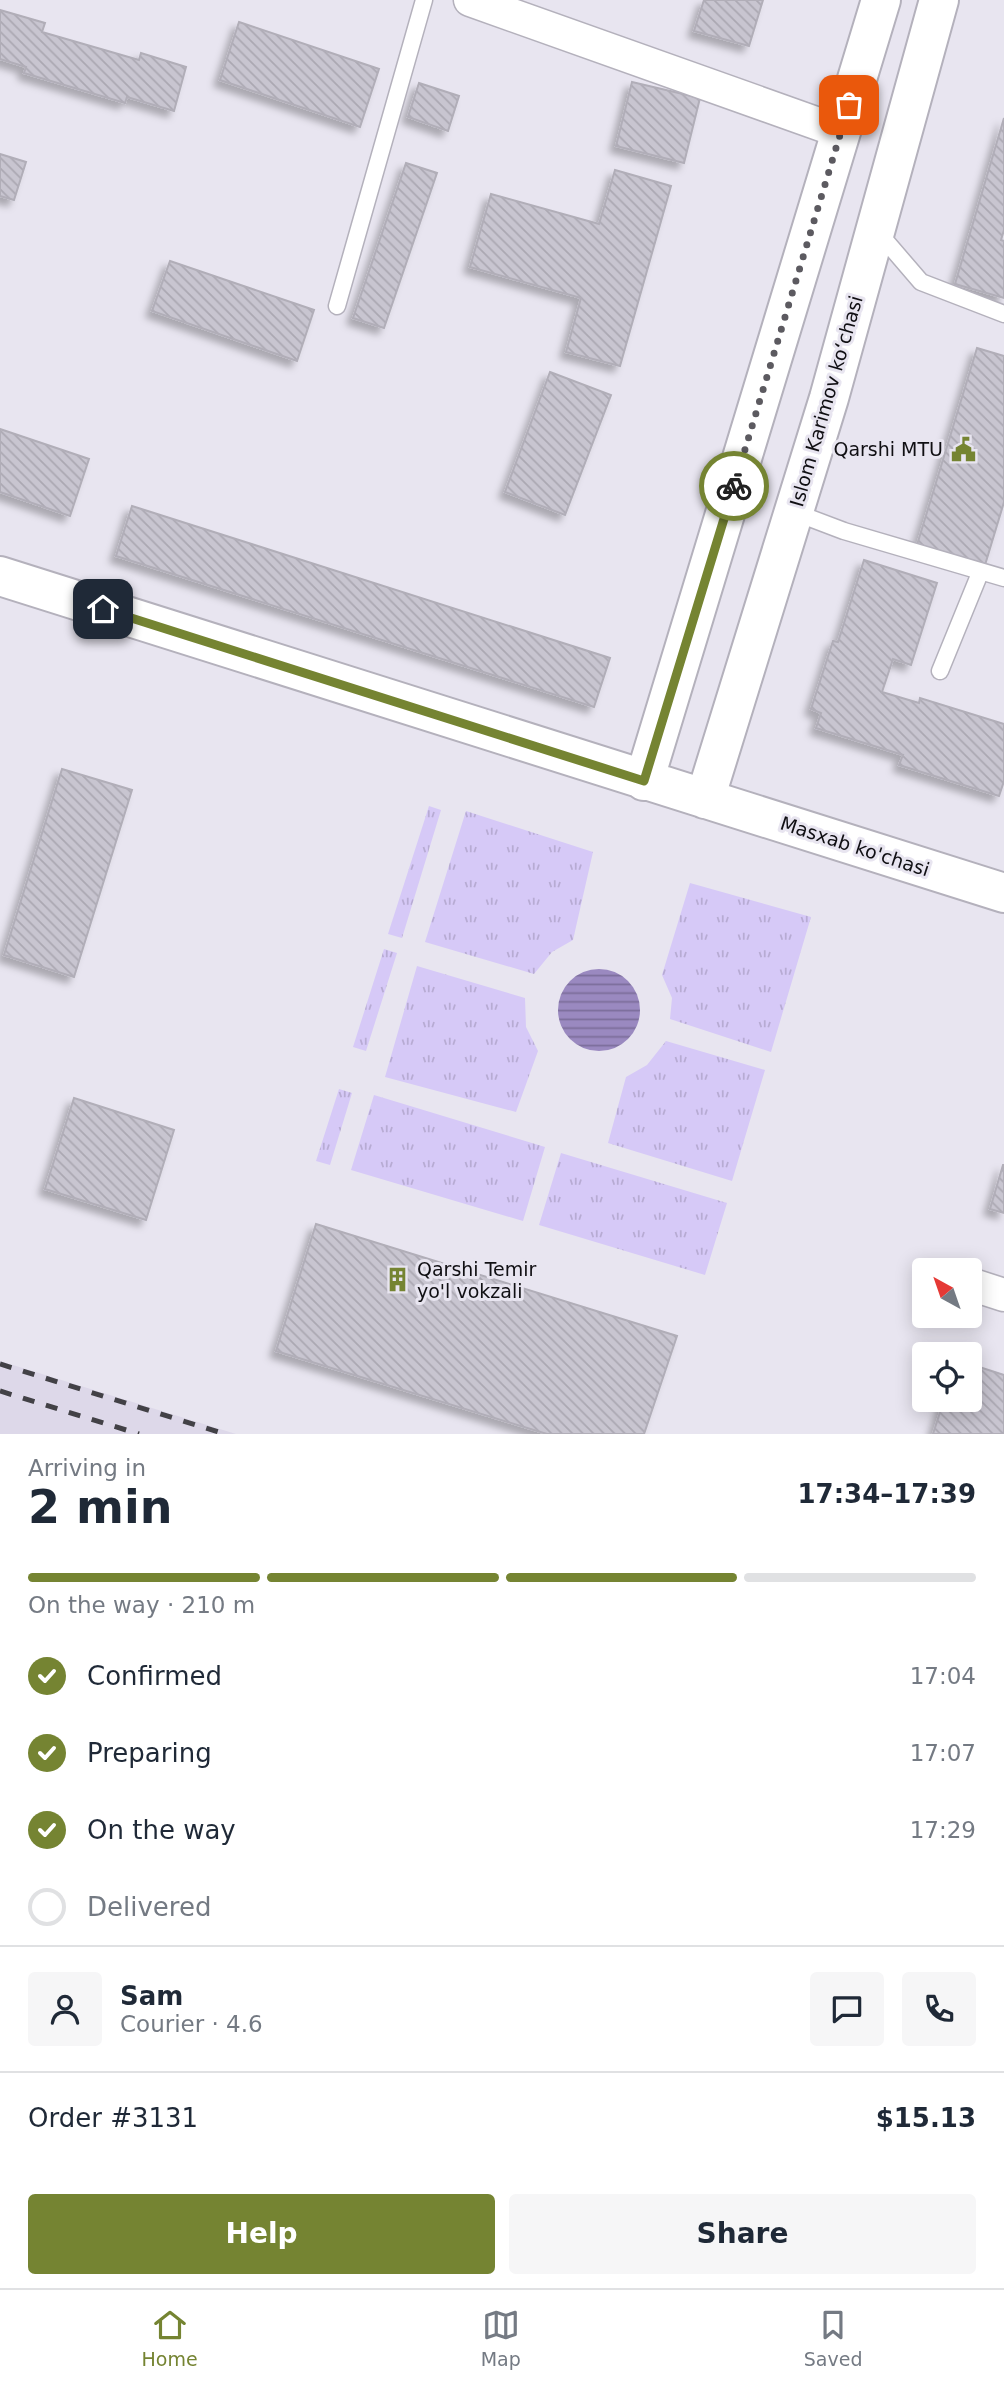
<!DOCTYPE html>
<html lang="en">
<head>
<meta charset="utf-8">
<style>
  :root { --surface:#fff; --page:#f6f6f7; --text:#1f2937; --muted:#747a83; --line:#e0e1e3; --accent:#758432 }
  body { margin:0; font-family:"DejaVu Sans",sans-serif; background:var(--page); color:var(--text); height:100vh; display:flex; flex-direction:column; font-size:26px; white-space:nowrap }
  * { box-sizing:border-box; margin:0 }
  p { font-size:23px; color:var(--muted) }
  .icon { flex:none; width:38px; height:38px; fill:none; stroke:currentColor; stroke-width:2; stroke-linecap:round; stroke-linejoin:round }
  .map { position:relative; height:1434px; overflow:hidden }
  .sheet { display:flex; flex-direction:column; background:var(--surface); flex:1 }
  .sheet>* { flex:none }
  .needle { width:46px; rotate:320deg }
  .buttons { position:absolute; left:912px; top:1258px; display:grid; gap:14px }
  .buttons a { display:grid; place-items:center; width:70px; height:70px; border-radius:7px; background:var(--surface); box-shadow:0 4px 18px #0003; font-size:35px }
  .pin { position:absolute; display:grid; place-items:center; width:60px; height:60px; color:#fff; margin:-30px; border-radius:14px; box-shadow:0 4px 10px #0006 }
  .courier { position:absolute; display:grid; place-items:center; width:70px; height:70px; margin:-35px; border:5px solid #758432; border-radius:50%; background:#fff; color:#222; box-shadow:0 2px 9px #0007 }
  .headline em { font-style:normal; font-weight:800 }
  .headline div { display:flex; flex-direction:column-reverse }
  .headline { display:flex; align-items:center; justify-content:space-between; height:119px; padding:0 28px }
  h1 { font-size:46px; font-weight:800; line-height:52px }
  .bar { display:grid; grid-template-columns:repeat(4,1fr); gap:10px 7px; align-content:center; height:84px; padding:0 28px }
  .bar i { height:9px; border-radius:5px; background:var(--line) }
  .bar .active { background:var(--accent) }
  .bar p { grid-column:span 4 }
  .line { display:flex; align-items:center; gap:18px; padding:0 28px; border-top:2px solid var(--line) }
  .line div { flex:1 }
  .round { display:grid; place-items:center; flex:none; width:74px; height:74px; border-radius:7px; background:var(--page) }
  ol { padding:0 28px; list-style:none }
  li { display:flex; align-items:center; gap:21px; height:77px }
  li p { margin-inline-start:auto }
  li .icon { padding:7px; border-radius:50%; background:var(--accent); color:#fff; stroke-width:4 }
  li:last-child { color:var(--muted) }
  li i { width:38px; height:38px; border:4px solid var(--line); border-radius:50% }
  .button { display:flex; gap:14px; margin-top:auto; padding:14px 28px }
  .button a { flex:1; height:80px; border-radius:7px; background:var(--accent); color:#fff; font-size:28px; font-weight:800; line-height:80px; text-align:center }
  .button a+a { background:var(--page); color:var(--text) }
  .menu { display:flex; justify-content:space-around; align-items:center; height:98px; border-top:2px solid var(--line); background:var(--surface); font-size:19px; color:var(--muted) }
  .menu a { display:grid; justify-items:center; gap:4px }
  .menu .active { color:var(--accent) }
  .map>svg:first-child { display:block }
  .built { fill:#ddd8e9 }
  .grass { fill:url(#grass-tufts) }
  .water { fill:url(#water-rules) }
  .building { fill:url(#building-back-hatch); stroke:#b1aeb8; stroke-width:2; filter:url(#shadow) }
  .lines { fill:none; stroke-linecap:round; stroke-linejoin:round }
  .lane-casing { stroke:#b4b1bc; stroke-width:19 }
  .street-casing { stroke:#b4b1bc; stroke-width:35 }
  .secondary-casing { stroke:#b4b1bc; stroke-width:42 }
  .lane { stroke:#fff; stroke-width:16 }
  .street { stroke:#fff; stroke-width:32 }
  .secondary { stroke:#fff; stroke-width:38 }
  .rail { stroke:#424146; stroke-width:5; stroke-dasharray:12 12; stroke-linecap:butt }
  .done { stroke:#5c5a60; stroke-width:7; stroke-dasharray:0 12.6 }
  .route { stroke:#758432; stroke-width:9 }
  .labels { text-anchor:middle; dominant-baseline:central; stroke-width:6; stroke-linejoin:round; paint-order:stroke }
  .street-label { font-size:19px; fill:#100f13; stroke:#e8e5f0 }
  .poi-label { font-size:19px; fill:#100f13; stroke:#e8e5f0; text-anchor:end }
</style>
</head>
<body>
<div class="map">
<svg width="1004" height="1434" viewBox="0 0 1004 1434">
  <defs>
    <pattern id="grass-tufts" width="24" height="20" patternUnits="userSpaceOnUse" patternTransform="scale(1.75)"><rect width="24" height="20" fill="#d6c9f7"/><path d="M3 7l-1-3M5 7V3M7 7l1-3M15 17l-1-3M17 17v-4M19 17l1-3" fill="none" stroke="#b7abd3"/></pattern>
    <pattern id="water-rules" width="6" height="5" patternUnits="userSpaceOnUse" patternTransform="scale(1.75)"><rect width="6" height="5" fill="#9a89c0"/><path d="M0 2.5h6" fill="none" stroke="#7c6e9b"/></pattern>
    <pattern id="building-back-hatch" width="6" height="6" patternUnits="userSpaceOnUse" patternTransform="scale(1.75)"><rect width="6" height="6" fill="#c8c5d0"/><path d="M-1 5l2 2M0 0l6 6M5-1l2 2" fill="none" stroke="#aba8b2"/></pattern>
    <filter id="shadow"><feDropShadow dx="-6" dy="6" stdDeviation="3.5" flood-color="#0004"/></filter>
  </defs>
  <rect width="100%" height="100%" fill="#e8e5f0"/>
  <path class="built" d="M0,1361L236,1434H0Z"/>
  <path class="grass" d="M429,806L441,810L402,938L388,934Z
    M466,811L593,852L573,940L552,952L534,974L425,942Z
    M690,883L811,917L771,1052L670,1019L672,998L662,975Z
    M384,949L397,953L366,1051L353,1047Z
    M417,966L525,998L526,1027L538,1051L516,1112L385,1077Z
    M666,1041L765,1070L732,1181L608,1143L626,1077L647,1065Z
    M339,1089L352,1093L330,1165L316,1161Z
    M374,1095L545,1147L523,1221L351,1170Z
    M561,1153L727,1203L705,1275L539,1225Z"/>
  <path class="water" d="M558 1010a41 41 0 1 1 82 0a41 41 0 1 1-82 0Z"/>
  <path class="building" d="M704,0H763L749,46L694,31Z
    M0,10L45,23L42,32L139,60L141,53L186,67L174,111L127,97L125,103L24,73L26,67L0,59Z
    M239,22L379,69L360,127L220,80Z
    M632,82L700,98L684,163L616,146Z
    M419,83L459,96L448,131L408,117Z
    M1004,118V230L1001,240L1004,241V298L955,284Z
    M0,154L26,162L14,200L0,196Z
    M406,163L437,173L384,328L353,318Z
    M615,170L671,186L620,366L566,352L581,298L470,267L491,194L599,224Z
    M170,261L314,310L297,361L152,311Z
    M977,348L1004,356V502L985,565L917,545Z
    M550,372L611,395L565,515L505,492Z
    M0,429L89,459L70,516L0,492Z
    M132,506L610,658L594,707L116,556Z
    M864,560L937,583L911,665L893,659L882,692L919,703L920,698L1004,724V781L999,796L899,765L903,755L816,728L821,713L811,709L833,641L838,642Z
    M62,769L132,790L74,977L4,955Z
    M74,1098L174,1130L146,1220L45,1189Z
    M1003,1165H1004V1213L990,1209Z
    M316,1224L677,1336L644,1434H547L276,1351Z
    M970,1364L1004,1375V1434H933L944,1400H970Z"/>
  <g class="lines">
    <defs>
      <path id="lane" d="M878,232L921,282L1004,314
        M337,306L424,0
        M794,512L844,531L1004,578
        M940,671L980,573"/>
      <path id="street" d="M470,0L841,132
        M970,1284L1004,1295"/>
      <path id="secondary" d="M0,576L1004,893
        M644,781L881,0
        M705,799L829,398L939,0"/>
    </defs>
    <use href="#lane" class="lane-casing"/>
    <use href="#street" class="street-casing"/>
    <use href="#secondary" class="secondary-casing"/>
    <use href="#lane" class="lane"/>
    <use href="#street" class="street"/>
    <use href="#secondary" class="secondary"/>
    <path class="rail" d="M0,1364L225,1434
      M0,1391L139,1434"/>
  </g>
  <g class="lines">
    <path class="done" d="M734,486L849,105"/>
    <path class="route" d="M103,609L644,781L734,486"/>
  </g>
  <defs>
    <symbol id="civic-bare" viewBox="-9 -9 18 18"><path d="M-.6-6.5H3V-4.5H.6V-3L4-1V1h2V6H-6V1h2V-1L-.6-3ZM-1.2 2.5V6h2.4V2.5Z" fill="#758432" stroke="#e8e5f0" stroke-width="2.5" paint-order="stroke"/></symbol>
    <symbol id="building-bare" viewBox="-9 -9 18 18"><path d="M-4-6H4V6H1V3H-1V6H-4ZM-2.5-4.3h1.7v1.8h-1.7ZM.8-4.3h1.7v1.8H.8ZM-2.5-1h1.7V.8h-1.7ZM.8-1h1.7V.8H.8Z" fill="#758432" stroke="#e8e5f0" stroke-width="2.5" paint-order="stroke"/></symbol>
  </defs>
  <g fill-rule="evenodd">
    <use href="#civic-bare" x="946" y="432" width="35" height="35"/>
    <use href="#building-bare" x="380" y="1262" width="35" height="35"/>
  </g>
  <g class="labels">
    <g class="street-label">
      <text transform="translate(826 401) rotate(-74)">Islom Karimov ko‘chasi</text>
      <text transform="translate(855 846) rotate(18)">Masxab ko'chasi</text>
    </g>
    <g class="poi-label">
      <text x="943" y="449">Qarshi MTU</text>
      <text x="417" y="1269" text-anchor="start">Qarshi Temir<tspan x="417" dy="22">yo'l vokzali</tspan></text>
    </g>
  </g>
</svg>
<div class="buttons">
<a><svg class="needle" viewBox="-14 -14 28 28"><path d="M0-13l5 13h-10z" fill="#e53935"/><path d="M0 13l5-13h-10z" fill="#747a83"/></svg></a>
<a><svg class="icon" aria-label="locate" viewBox="0 0 24 24"><circle cx="12" cy="12" r="6"/><path d="M12 2v4M12 18v4M2 12h4M18 12h4"/></svg></a>
</div>
<div class="pin" style="left:849px;top:105px;background:#ea580c"><svg class="icon" aria-label="bag" viewBox="0 0 24 24"><path d="M5 8h14l-1 12H6zM9 8a3 3 0 0 1 6 0"/></svg></div>
<div class="pin" style="left:103px;top:609px;background:#1f2937"><svg class="icon" aria-label="home" viewBox="0 0 24 24"><path d="M3 11l9-7 9 7M6 9v11h12V9"/></svg></div>
<div class="courier" style="left:734px;top:486px"><svg class="icon" aria-label="bike" viewBox="0 0 24 24"><circle cx="6" cy="16" r="4"/><circle cx="18" cy="16" r="4"/><path d="M6 16l4-8h5l3 8M10 8l3 8H6M13 5h3"/></svg></div>
</div>
<section class="sheet">
<div class="headline"><div><h1>2 min</h1><p>Arriving in</p></div><em>17:34–17:39</em></div>
<div class="bar"><i class="active"></i><i class="active"></i><i class="active"></i><i></i><p>On the way · 210 m</p></div>
<ol>
<li><svg class="icon" aria-label="check" viewBox="0 0 24 24"><path d="M5 12l5 5 9-10"/></svg>Confirmed<p>17:04</p></li>
<li><svg class="icon" aria-label="check" viewBox="0 0 24 24"><path d="M5 12l5 5 9-10"/></svg>Preparing<p>17:07</p></li>
<li><svg class="icon" aria-label="check" viewBox="0 0 24 24"><path d="M5 12l5 5 9-10"/></svg>On the way<p>17:29</p></li>
<li><i></i>Delivered</li>
</ol>
<div class="line" style="height:126px"><a class="round"><svg class="icon" aria-label="person" viewBox="0 0 24 24"><circle cx="12" cy="8" r="4"/><path d="M4 21q1-7 8-7t8 7"/></svg></a><div><b>Sam</b><p>Courier · 4.6</p></div><a class="round"><svg class="icon" aria-label="chat" viewBox="0 0 24 24"><path d="M4 5h16v11H9l-5 4z"/></svg></a><a class="round"><svg class="icon" aria-label="phone" viewBox="0 0 24 24"><path d="M5 4h4l2 5-3 2q2 4 5 5l2-3 5 2v4C11 20 4 13 5 4z"/></svg></a></div>
<div class="line" style="height:91px"><div>Order #3131</div><b>$15.13</b></div>
<div class="button"><a>Help</a><a>Share</a></div>
</section>
<nav class="menu">
<a class="active"><svg class="icon" aria-label="home" viewBox="0 0 24 24"><path d="M3 11l9-7 9 7M6 9v11h12V9"/></svg>Home</a>
<a><svg class="icon" aria-label="map" viewBox="0 0 24 24"><path d="M3 6l6-2 6 2 6-2v14l-6 2-6-2-6 2zM9 4v14M15 6v14"/></svg>Map</a>
<a><svg class="icon" aria-label="saved" viewBox="0 0 24 24"><path d="M7 4h10v16l-5-4-5 4z"/></svg>Saved</a>
</nav>
</body>
</html>
